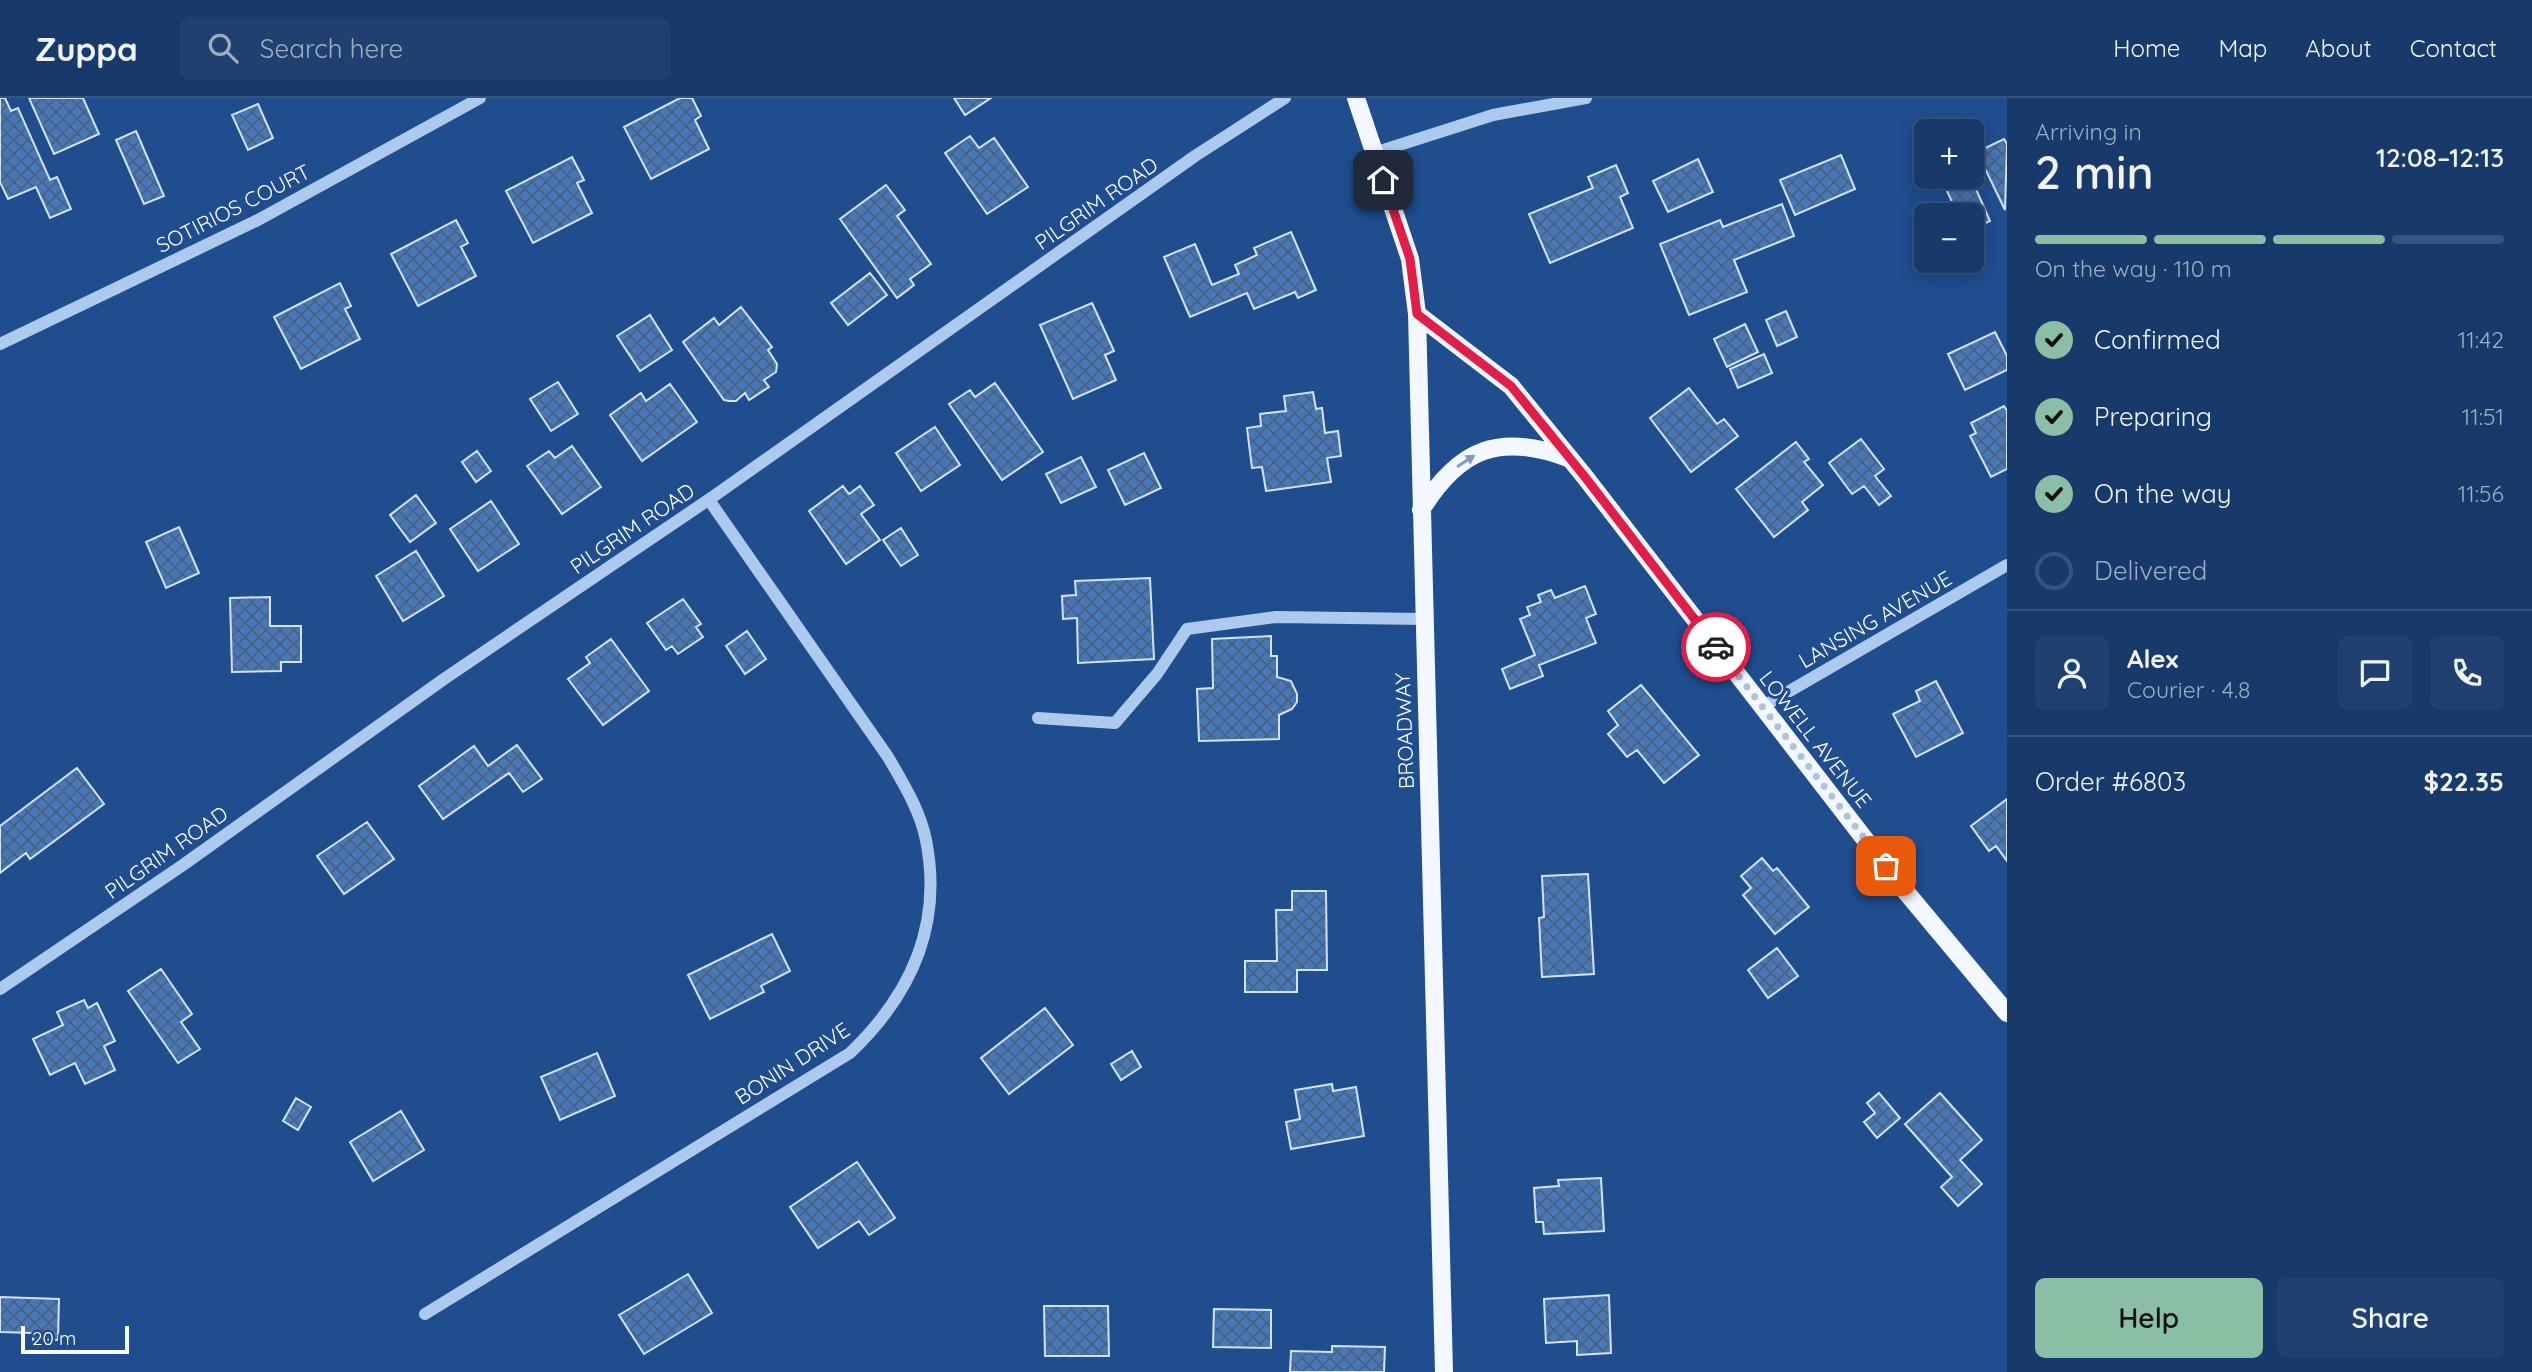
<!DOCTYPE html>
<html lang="en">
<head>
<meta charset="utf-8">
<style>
  :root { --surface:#173a6a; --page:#204170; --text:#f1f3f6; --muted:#9eadc1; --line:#36547e; --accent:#8abfa5 }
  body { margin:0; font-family:Quicksand,sans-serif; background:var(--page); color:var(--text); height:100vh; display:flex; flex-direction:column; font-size:26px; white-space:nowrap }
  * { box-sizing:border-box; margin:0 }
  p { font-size:23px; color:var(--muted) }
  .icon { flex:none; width:38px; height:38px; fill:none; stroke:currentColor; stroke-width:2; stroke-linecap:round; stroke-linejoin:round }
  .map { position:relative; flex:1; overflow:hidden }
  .sheet { display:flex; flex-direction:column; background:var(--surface); width:525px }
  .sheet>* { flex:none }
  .fabs { position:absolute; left:1914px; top:21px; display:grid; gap:14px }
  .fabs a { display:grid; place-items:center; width:70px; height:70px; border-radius:10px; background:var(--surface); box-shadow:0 4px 18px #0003,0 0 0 2px var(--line); font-size:35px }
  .scale { position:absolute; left:21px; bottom:18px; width:108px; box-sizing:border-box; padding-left:7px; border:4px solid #fff; border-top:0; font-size:19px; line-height:24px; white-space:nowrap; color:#fff; -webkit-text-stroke:5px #1f4d8e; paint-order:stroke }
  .pin { position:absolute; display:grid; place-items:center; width:60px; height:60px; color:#fff; margin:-30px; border-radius:14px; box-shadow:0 4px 10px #0006 }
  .courier { position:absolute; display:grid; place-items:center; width:70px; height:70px; margin:-35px; border:5px solid #e11d48; border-radius:50%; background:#fff; color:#222; box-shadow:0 2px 9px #0007 }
  .overview em { font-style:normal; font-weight:600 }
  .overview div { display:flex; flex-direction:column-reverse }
  .overview { display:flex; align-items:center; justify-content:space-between; height:119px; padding:0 28px }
  h1 { font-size:46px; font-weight:600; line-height:52px }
  .bar { display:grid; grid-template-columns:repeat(4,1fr); gap:10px 7px; align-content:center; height:84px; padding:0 28px }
  .bar i { height:9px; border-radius:5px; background:var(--line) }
  .bar .active { background:var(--accent) }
  .bar p { grid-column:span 4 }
  .line { display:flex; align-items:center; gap:18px; padding:0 28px; border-top:2px solid var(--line) }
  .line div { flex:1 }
  .round { display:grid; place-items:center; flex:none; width:74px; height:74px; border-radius:10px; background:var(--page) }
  ol { padding:0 28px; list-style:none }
  li { display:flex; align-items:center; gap:21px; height:77px }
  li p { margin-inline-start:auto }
  li .icon { padding:7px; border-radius:50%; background:var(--accent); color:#111; stroke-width:4 }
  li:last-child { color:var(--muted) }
  li i { width:38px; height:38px; border:4px solid var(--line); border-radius:50% }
  .primary-button { display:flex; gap:14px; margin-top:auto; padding:14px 28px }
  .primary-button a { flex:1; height:80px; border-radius:10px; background:var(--accent); color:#111; font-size:28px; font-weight:600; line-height:80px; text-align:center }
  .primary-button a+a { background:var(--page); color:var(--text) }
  header { display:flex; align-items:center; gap:42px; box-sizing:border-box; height:98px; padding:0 35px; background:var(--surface); border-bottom:2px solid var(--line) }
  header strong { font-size:33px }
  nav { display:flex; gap:38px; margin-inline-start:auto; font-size:24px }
  .search { width:490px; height:63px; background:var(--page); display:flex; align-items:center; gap:18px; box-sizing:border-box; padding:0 24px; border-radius:10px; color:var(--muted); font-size:26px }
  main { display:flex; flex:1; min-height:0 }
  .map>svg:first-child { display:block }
  .building { fill:url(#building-cross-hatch); stroke:#d3e3f9; stroke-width:2 }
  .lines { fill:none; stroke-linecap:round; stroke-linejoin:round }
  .minor { stroke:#adc9ed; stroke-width:12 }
  .major { stroke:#f3f7ff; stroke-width:18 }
  .oneway { fill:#7e9ac1 }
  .done { stroke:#b1c1d7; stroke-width:7; stroke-dasharray:0 12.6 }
  .route { stroke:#e11d48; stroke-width:9 }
  .labels { text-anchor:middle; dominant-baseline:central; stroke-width:6; stroke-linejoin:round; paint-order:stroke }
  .street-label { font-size:21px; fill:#fff; stroke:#1f4d8e }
</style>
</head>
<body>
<header>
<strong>Zuppa</strong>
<div class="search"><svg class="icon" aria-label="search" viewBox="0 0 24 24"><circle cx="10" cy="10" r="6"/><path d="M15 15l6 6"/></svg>Search here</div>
<nav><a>Home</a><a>Map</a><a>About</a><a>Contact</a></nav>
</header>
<main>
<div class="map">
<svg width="2007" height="1274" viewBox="0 0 2007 1274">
  <defs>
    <pattern id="building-cross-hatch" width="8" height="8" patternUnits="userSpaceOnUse" patternTransform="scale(1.75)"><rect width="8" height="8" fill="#4777b6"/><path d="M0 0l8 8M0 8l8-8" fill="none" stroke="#4a6281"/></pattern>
  </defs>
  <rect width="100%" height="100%" fill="#1f4d8e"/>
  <path class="building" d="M0,0H5L11,13L18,10L50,82L57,79L71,111L50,120L36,89L8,101L0,84Z
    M29,0H83L99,36L54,56Z
    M680,0H692L701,18L695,22L709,51L651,81L624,29Z
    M954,0H991L965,17Z
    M258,6L273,40L248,52L232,17Z
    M136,33L164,98L144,106L116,42Z
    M970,38L979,50L994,40L1028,89L987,116L945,55Z
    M2004,41L2007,46L2005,112L1977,54Z
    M1841,57L1855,91L1795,117L1780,82Z
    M572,59L584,82L577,85L592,115L533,145L506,93Z
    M1698,61L1713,94L1668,114L1653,83Z
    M1616,67L1628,95L1620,99L1633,130L1550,165L1529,116L1593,90L1588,79Z
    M1972,82L1990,123L1972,131V117H1958L1947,93Z
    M886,87L905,112L897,118L931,166L910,181L914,187L897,200L840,121Z
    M1782,106L1794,138L1734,162L1747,194L1689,217L1660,146L1720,122L1723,129Z
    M456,122L468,145L461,149L476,178L418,208L391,156Z
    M1291,134L1316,192L1298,200L1295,194L1254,211L1247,195L1190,219L1164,159L1195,146L1212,187L1239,176L1235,167L1257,157L1254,150Z
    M870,175L887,197L848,227L831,205Z
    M340,185L351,208L345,211L360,241L301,271L274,219Z
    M1092,205L1114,253L1105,257L1116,282L1073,301L1040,227Z
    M741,209L772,249L768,252L777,266L776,274L764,282L769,289L749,302L745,295L736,303H729L724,302L683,244L714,220L719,227Z
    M1786,213L1797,239L1777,248L1766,222Z
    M650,217L672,252L640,273L617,238Z
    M1745,226L1758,254L1727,269L1714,241Z
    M1995,234L2007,258V272L1965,292L1948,256Z
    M1764,256L1772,275L1738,290L1730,271Z
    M558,284L578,316L551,333L530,301Z
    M995,285L1043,354L1002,382L949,306L970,292L975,299Z
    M670,286L697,324L642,363L610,317L641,295L646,303Z
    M1689,290L1717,326L1724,321L1738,338L1691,374L1650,320Z
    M1313,294L1316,311L1322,310L1325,335L1338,333L1341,358L1327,360L1331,384L1266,393L1262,369L1252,370L1247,330L1261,328L1260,316L1286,313L1284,298Z
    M2004,308L2007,313V371L1991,379L1970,338L1976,335L1971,325Z
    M935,329L960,367L921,393L896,355Z
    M1861,341L1884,371L1875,378L1891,398L1879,407L1864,388L1852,396L1829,365Z
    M1796,344L1809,361L1804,364L1823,387L1802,404L1808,412L1774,439L1736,391Z
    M572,348L601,389L562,416L527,368L549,353L555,360Z
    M477,353L491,373L476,384L462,364Z
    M1144,355L1161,390L1125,407L1108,372Z
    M1081,359L1096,389L1061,405L1046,376Z
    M843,388L849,396L860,388L874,407L861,416L880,442L846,466L809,413Z
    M416,397L436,425L410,444L390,417Z
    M491,403L519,446L478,473L450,431Z
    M179,429L199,475L166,490L146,444Z
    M901,430L918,457L901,468L883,442Z
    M416,453L444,498L403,523L376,478Z
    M1150,480L1154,561L1078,565L1077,520L1063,521L1062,498L1076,497L1075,483Z
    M1585,488L1596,516L1586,520L1596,545L1539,567L1543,578L1510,591L1502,571L1535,557L1520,521L1530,517L1527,509L1541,504L1538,497L1551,492L1555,500Z
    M270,499V528H301V564H281V573L232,574L230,500Z
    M683,501L701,526L696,529L703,539L678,556L672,548L666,552L647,525Z
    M747,533L766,561L745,576L726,548Z
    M1271,538V558H1277V579L1291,583L1297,596V604L1292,611L1279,617V641L1199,643L1197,591L1213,590L1212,541Z
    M611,541L649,593L603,627L568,581L590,565L586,559Z
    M1936,583L1963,635L1916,659L1893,616L1920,603L1916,593Z
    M1641,587L1699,657L1664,685L1637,652L1627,659L1608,636L1618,627L1608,613Z
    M517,647L542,681L523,694L509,675L443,721L419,688L474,648L488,668Z
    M77,670L104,706L30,761L26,755L0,775V728Z
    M2007,701V763L1996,748L1989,753L1971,728Z
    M367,724L394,761L344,796L317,758Z
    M1762,760L1773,773L1777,770L1809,809L1775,836L1743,797L1751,790L1741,778Z
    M1588,776L1594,876L1542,879L1539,820L1544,819L1542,778Z
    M1292,793H1326L1327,872H1297V894H1245V863H1277L1276,812H1292Z
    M772,836L790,873L761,888L764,894L710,921L688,877Z
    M1777,850L1798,878L1768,900L1748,872Z
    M161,871L192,916L181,924L200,951L178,965L128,893Z
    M84,902L88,910L97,905L115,943L104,948L115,972L85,986L75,965L50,977L33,941L63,927L57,914Z
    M1045,910L1073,947L1009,996L981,960Z
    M1132,953L1141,969L1121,982L1111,966Z
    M597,955L615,998L560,1022L541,979Z
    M1332,986L1333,993L1356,989L1364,1038L1291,1051L1286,1024L1300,1021L1295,992Z
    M1879,995L1900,1020L1877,1040L1864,1024L1875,1015L1867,1005Z
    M1940,995L1982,1042L1960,1062L1982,1086L1958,1108L1941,1089L1952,1079L1905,1026Z
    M296,1000L311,1009L298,1032L283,1023Z
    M401,1013L424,1052L373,1083L350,1044Z
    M857,1064L895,1120L869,1137L859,1123L818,1150L790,1109Z
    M1601,1080L1604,1133L1544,1136L1543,1124H1536L1534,1090L1559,1088L1558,1082Z
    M688,1176L712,1215L644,1256L619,1217Z
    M1609,1197L1611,1255L1577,1257V1243L1546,1245L1544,1201Z
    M0,1199L59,1201L58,1242H33V1235L0,1234Z
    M1044,1208H1108L1109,1258H1045Z
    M1214,1211L1271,1212V1250L1213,1249Z
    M1332,1248L1385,1249L1384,1274H1290L1291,1253L1332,1254Z"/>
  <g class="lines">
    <path class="minor" d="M1374,55L1493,17L1586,0
      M0,246L258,122L480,0
      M1762,609L2007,467
      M1038,620L1115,625L1157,576L1187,531L1276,519L1424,521
      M0,891L183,767L444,581L714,398L1195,58L1285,0
      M425,1216L850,955C911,897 943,827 926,742C920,712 903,685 888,659L709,402"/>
    <path class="major" d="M1356,0L1410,161L1417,216L1444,1274
      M1417,216L1511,288L1585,379L1901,788L2007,915
      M1421,412C1459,351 1499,334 1568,360"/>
  </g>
  <defs><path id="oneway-solid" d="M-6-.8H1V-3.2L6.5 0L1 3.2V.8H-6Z" transform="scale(1.75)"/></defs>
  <use class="oneway" href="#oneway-solid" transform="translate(1466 363) rotate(-33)"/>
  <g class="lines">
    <path class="done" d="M1716,549L1886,768"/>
    <path class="route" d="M1383,82L1410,161L1417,216L1511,288L1585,379L1716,549"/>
  </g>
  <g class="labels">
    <g class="street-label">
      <text transform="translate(1096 105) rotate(-35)">PILGRIM ROAD</text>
      <text transform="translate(233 110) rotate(-27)">SOTIRIOS COURT</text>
      <text transform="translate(632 430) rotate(-34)">PILGRIM ROAD</text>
      <text transform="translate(1875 521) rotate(-30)">LANSING AVENUE</text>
      <text transform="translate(1404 633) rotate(-92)">BROADWAY</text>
      <text transform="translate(1816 641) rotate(52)">LOWELL AVENUE</text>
      <text transform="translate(166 754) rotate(-35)">PILGRIM ROAD</text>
      <text transform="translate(792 965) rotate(-33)">BONIN DRIVE</text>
    </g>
  </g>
</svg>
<div class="fabs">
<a>+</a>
<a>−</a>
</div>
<div class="scale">20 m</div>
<div class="pin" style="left:1886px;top:768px;background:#ea580c"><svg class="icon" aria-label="bag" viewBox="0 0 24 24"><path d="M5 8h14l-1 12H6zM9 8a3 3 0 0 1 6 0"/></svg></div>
<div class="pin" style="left:1383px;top:82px;background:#1f2937"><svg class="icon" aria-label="home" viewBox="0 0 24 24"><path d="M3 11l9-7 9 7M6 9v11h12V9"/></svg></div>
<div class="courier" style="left:1716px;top:549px"><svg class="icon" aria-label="car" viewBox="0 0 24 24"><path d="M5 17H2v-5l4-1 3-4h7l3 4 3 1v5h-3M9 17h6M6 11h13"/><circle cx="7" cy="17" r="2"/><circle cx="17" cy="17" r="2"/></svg></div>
</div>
<section class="sheet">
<div class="overview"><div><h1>2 min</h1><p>Arriving in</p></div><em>12:08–12:13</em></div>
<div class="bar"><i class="active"></i><i class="active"></i><i class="active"></i><i></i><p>On the way · 110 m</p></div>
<ol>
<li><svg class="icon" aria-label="check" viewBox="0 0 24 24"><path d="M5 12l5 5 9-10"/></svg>Confirmed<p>11:42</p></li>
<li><svg class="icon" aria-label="check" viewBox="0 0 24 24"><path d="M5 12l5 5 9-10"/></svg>Preparing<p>11:51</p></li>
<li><svg class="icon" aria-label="check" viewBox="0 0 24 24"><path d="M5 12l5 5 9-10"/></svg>On the way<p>11:56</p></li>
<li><i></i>Delivered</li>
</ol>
<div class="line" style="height:126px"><a class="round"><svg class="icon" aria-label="person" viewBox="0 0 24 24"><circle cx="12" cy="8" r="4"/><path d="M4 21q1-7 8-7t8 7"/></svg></a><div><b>Alex</b><p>Courier · 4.8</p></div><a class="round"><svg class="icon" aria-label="chat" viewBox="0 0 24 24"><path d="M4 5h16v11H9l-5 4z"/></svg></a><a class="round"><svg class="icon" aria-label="phone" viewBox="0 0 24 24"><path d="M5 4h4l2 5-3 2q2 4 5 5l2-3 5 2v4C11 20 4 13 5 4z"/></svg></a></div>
<div class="line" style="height:91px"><div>Order #6803</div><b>$22.35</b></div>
<div class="primary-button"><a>Help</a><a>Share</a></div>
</section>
</main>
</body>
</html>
